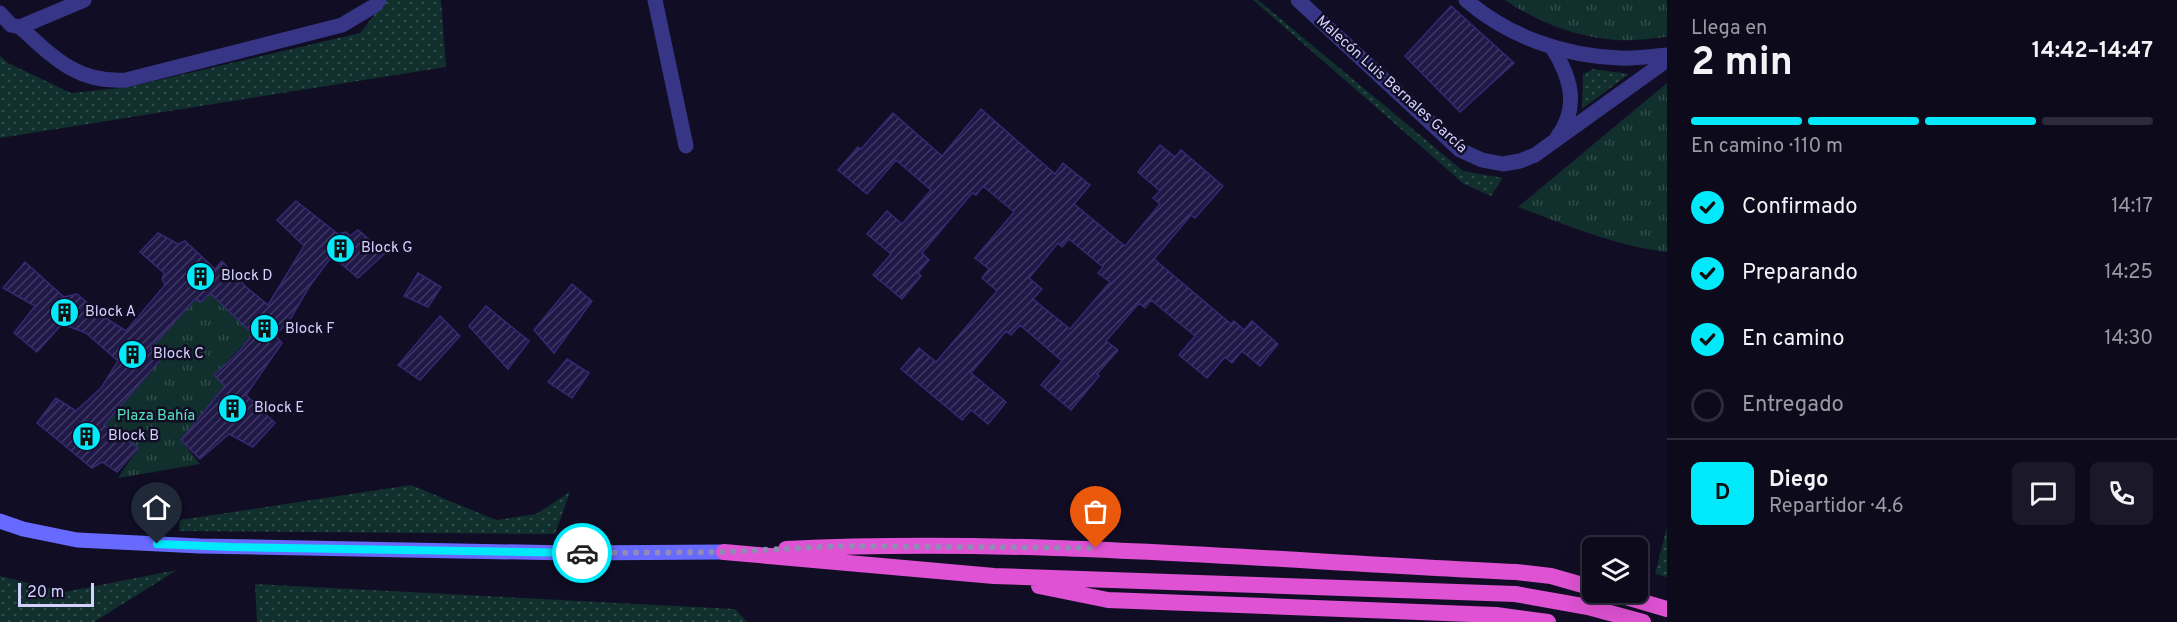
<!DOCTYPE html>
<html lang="es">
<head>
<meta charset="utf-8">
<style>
  :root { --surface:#0d0a1c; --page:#1b1829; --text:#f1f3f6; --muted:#9a9aa3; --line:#2d2b3b; --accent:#00eafc }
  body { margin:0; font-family:Overpass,sans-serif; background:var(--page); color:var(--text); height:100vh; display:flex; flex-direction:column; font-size:22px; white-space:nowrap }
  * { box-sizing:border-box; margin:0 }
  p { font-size:20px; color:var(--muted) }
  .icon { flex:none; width:33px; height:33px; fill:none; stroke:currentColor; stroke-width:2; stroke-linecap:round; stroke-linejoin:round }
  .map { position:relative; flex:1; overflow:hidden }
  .panel { display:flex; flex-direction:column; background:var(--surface); width:510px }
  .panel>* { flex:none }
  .tools { position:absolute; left:1582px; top:537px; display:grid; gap:12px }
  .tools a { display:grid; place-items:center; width:66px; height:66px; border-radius:9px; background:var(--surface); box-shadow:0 6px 24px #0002,0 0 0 2px var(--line); font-size:30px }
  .scale { position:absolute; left:18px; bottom:15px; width:76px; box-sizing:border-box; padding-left:6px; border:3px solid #d5d1ff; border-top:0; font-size:16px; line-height:21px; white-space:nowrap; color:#d5d1ff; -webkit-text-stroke:4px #110d25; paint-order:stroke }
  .pin { position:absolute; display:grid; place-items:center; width:51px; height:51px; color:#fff; margin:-62px -26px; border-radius:50% 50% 50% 0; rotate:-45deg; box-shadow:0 0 6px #0007 }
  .pin .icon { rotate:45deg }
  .courier { position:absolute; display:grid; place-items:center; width:60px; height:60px; margin:-30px; border:4px solid #00eafc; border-radius:50%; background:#fff; color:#222; box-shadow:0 2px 8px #0007 }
  .summary em { font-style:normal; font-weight:700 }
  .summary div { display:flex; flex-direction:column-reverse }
  .summary { display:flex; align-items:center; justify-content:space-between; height:102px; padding:0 24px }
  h1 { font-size:39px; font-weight:700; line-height:45px }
  .bar { display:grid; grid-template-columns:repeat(4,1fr); gap:9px 6px; align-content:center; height:72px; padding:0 24px }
  .bar i { height:8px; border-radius:4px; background:var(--line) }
  .bar .on { background:var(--accent) }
  .bar p { grid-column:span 4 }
  .line { display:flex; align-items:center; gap:15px; padding:0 24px; border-top:2px solid var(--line) }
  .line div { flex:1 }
  .round { display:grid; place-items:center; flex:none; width:63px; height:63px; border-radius:9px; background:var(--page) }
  ol { padding:0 24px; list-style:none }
  li { display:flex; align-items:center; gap:18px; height:66px }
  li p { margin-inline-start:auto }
  li .icon { padding:6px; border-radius:50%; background:var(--accent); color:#111; stroke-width:4 }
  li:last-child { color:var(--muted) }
  li i { width:33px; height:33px; border:3px solid var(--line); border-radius:50% }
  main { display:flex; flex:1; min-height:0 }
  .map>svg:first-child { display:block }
  .grass { fill:url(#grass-dots) }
  .park { fill:url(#park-tufts) }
  .building { fill:url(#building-hatch); stroke:#362974; stroke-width:1.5; fill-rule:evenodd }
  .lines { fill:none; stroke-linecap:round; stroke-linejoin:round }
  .pedestrian { stroke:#373686; stroke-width:15 }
  .minor { stroke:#373686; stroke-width:15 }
  .tertiary { stroke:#373686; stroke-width:15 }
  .secondary { stroke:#6869ff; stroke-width:15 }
  .trunk { stroke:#de52d3; stroke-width:16 }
  .done { stroke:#908cb3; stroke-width:6; stroke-dasharray:0 10.8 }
  .route { stroke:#00eafc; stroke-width:8 }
  .labels { text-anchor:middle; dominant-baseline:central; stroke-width:5; stroke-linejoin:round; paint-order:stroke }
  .street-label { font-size:15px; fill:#d5d1ff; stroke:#110d25 }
  .poi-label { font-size:15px; fill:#d5d1ff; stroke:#110d25; text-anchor:start }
  .park-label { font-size:15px; fill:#57e5be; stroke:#110d25 }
</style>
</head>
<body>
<main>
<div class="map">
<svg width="1667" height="622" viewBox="0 0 1667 622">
  <defs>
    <pattern id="grass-dots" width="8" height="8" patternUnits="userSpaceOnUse" patternTransform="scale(1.5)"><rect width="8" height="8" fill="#102f2d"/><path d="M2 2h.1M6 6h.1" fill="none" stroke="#324c4c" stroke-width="1.8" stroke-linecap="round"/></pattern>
    <pattern id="park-tufts" width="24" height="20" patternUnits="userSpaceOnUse" patternTransform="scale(1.5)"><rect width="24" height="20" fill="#102f2d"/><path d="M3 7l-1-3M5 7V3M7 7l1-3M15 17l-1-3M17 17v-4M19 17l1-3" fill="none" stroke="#324c4c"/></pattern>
    <pattern id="building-hatch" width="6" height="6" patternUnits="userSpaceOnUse" patternTransform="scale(1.5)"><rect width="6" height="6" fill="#201847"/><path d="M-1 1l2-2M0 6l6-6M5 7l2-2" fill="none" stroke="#403963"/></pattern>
  </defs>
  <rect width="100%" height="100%" fill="#110d25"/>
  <path class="grass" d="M386,0H441L446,67L0,138V56L8,63L71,93L129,87L360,33Z
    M1253,0H1258L1463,171L1503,178L1491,196L1464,184Z
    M1593,69L1629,74L1582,109L1583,74Z
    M411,485L496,520L536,514L570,492L555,534L179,531L180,520Z
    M1667,527V577L1655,574Z
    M177,570L94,622H0V576L64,592Z
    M255,584L735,609L747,622H257Z"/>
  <path class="park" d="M1505,0H1667V37C1647,39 1626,42 1606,39C1571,35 1534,20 1505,0Z
    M1667,83V252C1615,246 1566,225 1518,207Z
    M210,293L253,334L215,375L225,386L181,440L200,464L118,478L138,448L103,424L150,349L194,299L201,302Z"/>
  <path class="building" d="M1451,6L1514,63L1460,112L1405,56Z
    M981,109L1055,174L1063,163L1090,185L1074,204L1125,246L1160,204L1153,198L1160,191L1138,172L1160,145L1175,157L1181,150L1223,186L1195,218L1191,215L1154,259L1231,324L1234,321L1244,330L1252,321L1278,344L1260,366L1242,351L1232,363L1225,357L1207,378L1179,355L1195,336L1151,300L1145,308L1139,303L1106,341L1118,350L1097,374L1099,376L1071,410L1041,385L1062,361L1020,325L1011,335L1006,331L971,373L1006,402L988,424L971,410L962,420L901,369L919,348L936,362L997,291L982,278L989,269L975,258L1014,212L983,186L976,195L972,193L922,253L929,260L918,273L921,276L902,299L873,275L891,254L867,234L887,211L902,224L931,190L896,160L867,194L838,170L858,147L861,149L893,113L942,156ZM1069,239L1103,267L1098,273L1110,282L1070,329L1033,299L1042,289L1029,278L1058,243L1062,247Z
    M296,201L338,234L346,232L350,236L358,230L385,253L358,278L332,256L309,287L288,323L275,335L282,343L246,395L275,423L253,447L229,434L200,459L181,440L225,386L214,375L236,355L253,334L210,293L201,302L195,299L150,349L160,360L104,425L138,448L117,472L102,462L92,468L37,423L56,398L76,411L101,388L118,361L86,333L62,324L37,352L14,333L35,306L3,288L25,262L64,297L77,294L104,317L126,331L165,285L162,279L164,273L140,252L158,233L178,244L185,241L215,269L222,261L246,287L268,305L304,246L277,220Z
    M418,273L441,287L428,307L404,296Z
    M572,284L592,301L554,353L534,330Z
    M486,306L529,341L508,369L469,326Z
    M440,316L460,336L420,380L398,365Z
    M567,359L589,373L572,398L548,382Z"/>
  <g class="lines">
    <path class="pedestrian" d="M20,27C54,58 77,83 126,80L342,25L374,6L379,0"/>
    <path class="minor" d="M655,0L686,146
      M1298,0L1460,150L1482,160L1503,164L1520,161L1535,155L1667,60
      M0,13L11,25L20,27L84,0
      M1552,47C1570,76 1580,106 1558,136"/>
    <path class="tertiary" d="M1466,0C1509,37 1564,56 1620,58C1636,59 1652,56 1667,55"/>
    <path class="secondary" d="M0,521L23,529L77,540L200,546L569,553L724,552"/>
    <path class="trunk" d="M786,549C1030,537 1273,561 1516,572L1551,576L1593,588
      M724,552L994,576L1515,594L1588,607L1643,622
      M1039,586L1108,600L1496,615L1548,622
      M1609,592L1667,609"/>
  </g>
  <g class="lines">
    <path class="done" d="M582,553L724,552L839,546L1096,548"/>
    <path class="route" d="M157,544L231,547L582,553"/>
  </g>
  <defs>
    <symbol id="building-disc" viewBox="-11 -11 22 22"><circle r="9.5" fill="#00eafc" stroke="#110d25"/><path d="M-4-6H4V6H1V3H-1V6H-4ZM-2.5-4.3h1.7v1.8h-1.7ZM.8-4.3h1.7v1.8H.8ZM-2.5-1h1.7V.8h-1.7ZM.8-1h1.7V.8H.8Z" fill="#111"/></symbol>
  </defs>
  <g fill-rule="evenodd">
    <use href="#building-disc" x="324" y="232" width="33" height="33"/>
    <use href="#building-disc" x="184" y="260" width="33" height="33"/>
    <use href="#building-disc" x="48" y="296" width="33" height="33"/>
    <use href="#building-disc" x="248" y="312" width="33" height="33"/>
    <use href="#building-disc" x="116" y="338" width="33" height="33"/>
    <use href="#building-disc" x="216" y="392" width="33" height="33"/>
    <use href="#building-disc" x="70" y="420" width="33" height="33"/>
  </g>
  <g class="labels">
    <g class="street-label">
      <text transform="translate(1391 85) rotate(42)">Malecón Luis Bernales García</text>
    </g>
    <g class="poi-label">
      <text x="361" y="248">Block G</text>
      <text x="221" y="276">Block D</text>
      <text x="85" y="312">Block A</text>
      <text x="285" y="329">Block F</text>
      <text x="153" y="354">Block C</text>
      <text x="254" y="408">Block E</text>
      <text x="108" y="436">Block B</text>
    </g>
    <g class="park-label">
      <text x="156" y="416">Plaza Bahía</text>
    </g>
  </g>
</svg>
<div class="tools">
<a><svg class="icon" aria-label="layers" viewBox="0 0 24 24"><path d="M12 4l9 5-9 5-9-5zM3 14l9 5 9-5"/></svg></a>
</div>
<div class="scale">20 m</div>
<div class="pin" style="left:1096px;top:548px;background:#ea580c"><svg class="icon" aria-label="bag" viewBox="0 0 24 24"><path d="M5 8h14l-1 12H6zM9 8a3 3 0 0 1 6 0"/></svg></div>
<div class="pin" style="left:157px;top:544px;background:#1f2937"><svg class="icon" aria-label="home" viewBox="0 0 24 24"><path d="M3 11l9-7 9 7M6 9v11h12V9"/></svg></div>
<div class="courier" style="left:582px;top:553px"><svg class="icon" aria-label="car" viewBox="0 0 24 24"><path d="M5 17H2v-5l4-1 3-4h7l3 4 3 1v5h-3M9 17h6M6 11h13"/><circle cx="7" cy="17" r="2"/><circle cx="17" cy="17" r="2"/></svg></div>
</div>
<section class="panel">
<div class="summary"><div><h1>2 min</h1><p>Llega en</p></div><em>14:42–14:47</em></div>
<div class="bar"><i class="on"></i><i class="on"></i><i class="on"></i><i></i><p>En camino · 110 m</p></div>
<ol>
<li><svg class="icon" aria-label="check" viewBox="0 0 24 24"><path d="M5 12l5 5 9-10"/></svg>Confirmado<p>14:17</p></li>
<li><svg class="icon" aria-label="check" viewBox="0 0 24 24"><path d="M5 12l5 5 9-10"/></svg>Preparando<p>14:25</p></li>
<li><svg class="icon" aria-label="check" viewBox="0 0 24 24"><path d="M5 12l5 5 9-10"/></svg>En camino<p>14:30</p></li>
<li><i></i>Entregado</li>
</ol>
<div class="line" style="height:108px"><b class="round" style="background:var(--accent);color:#111">D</b><div><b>Diego</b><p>Repartidor · 4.6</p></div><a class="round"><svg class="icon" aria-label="chat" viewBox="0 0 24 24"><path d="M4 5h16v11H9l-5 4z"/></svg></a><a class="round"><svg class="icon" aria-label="phone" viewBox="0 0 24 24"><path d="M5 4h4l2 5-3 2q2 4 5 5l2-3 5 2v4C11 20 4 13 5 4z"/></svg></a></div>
</section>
</main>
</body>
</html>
